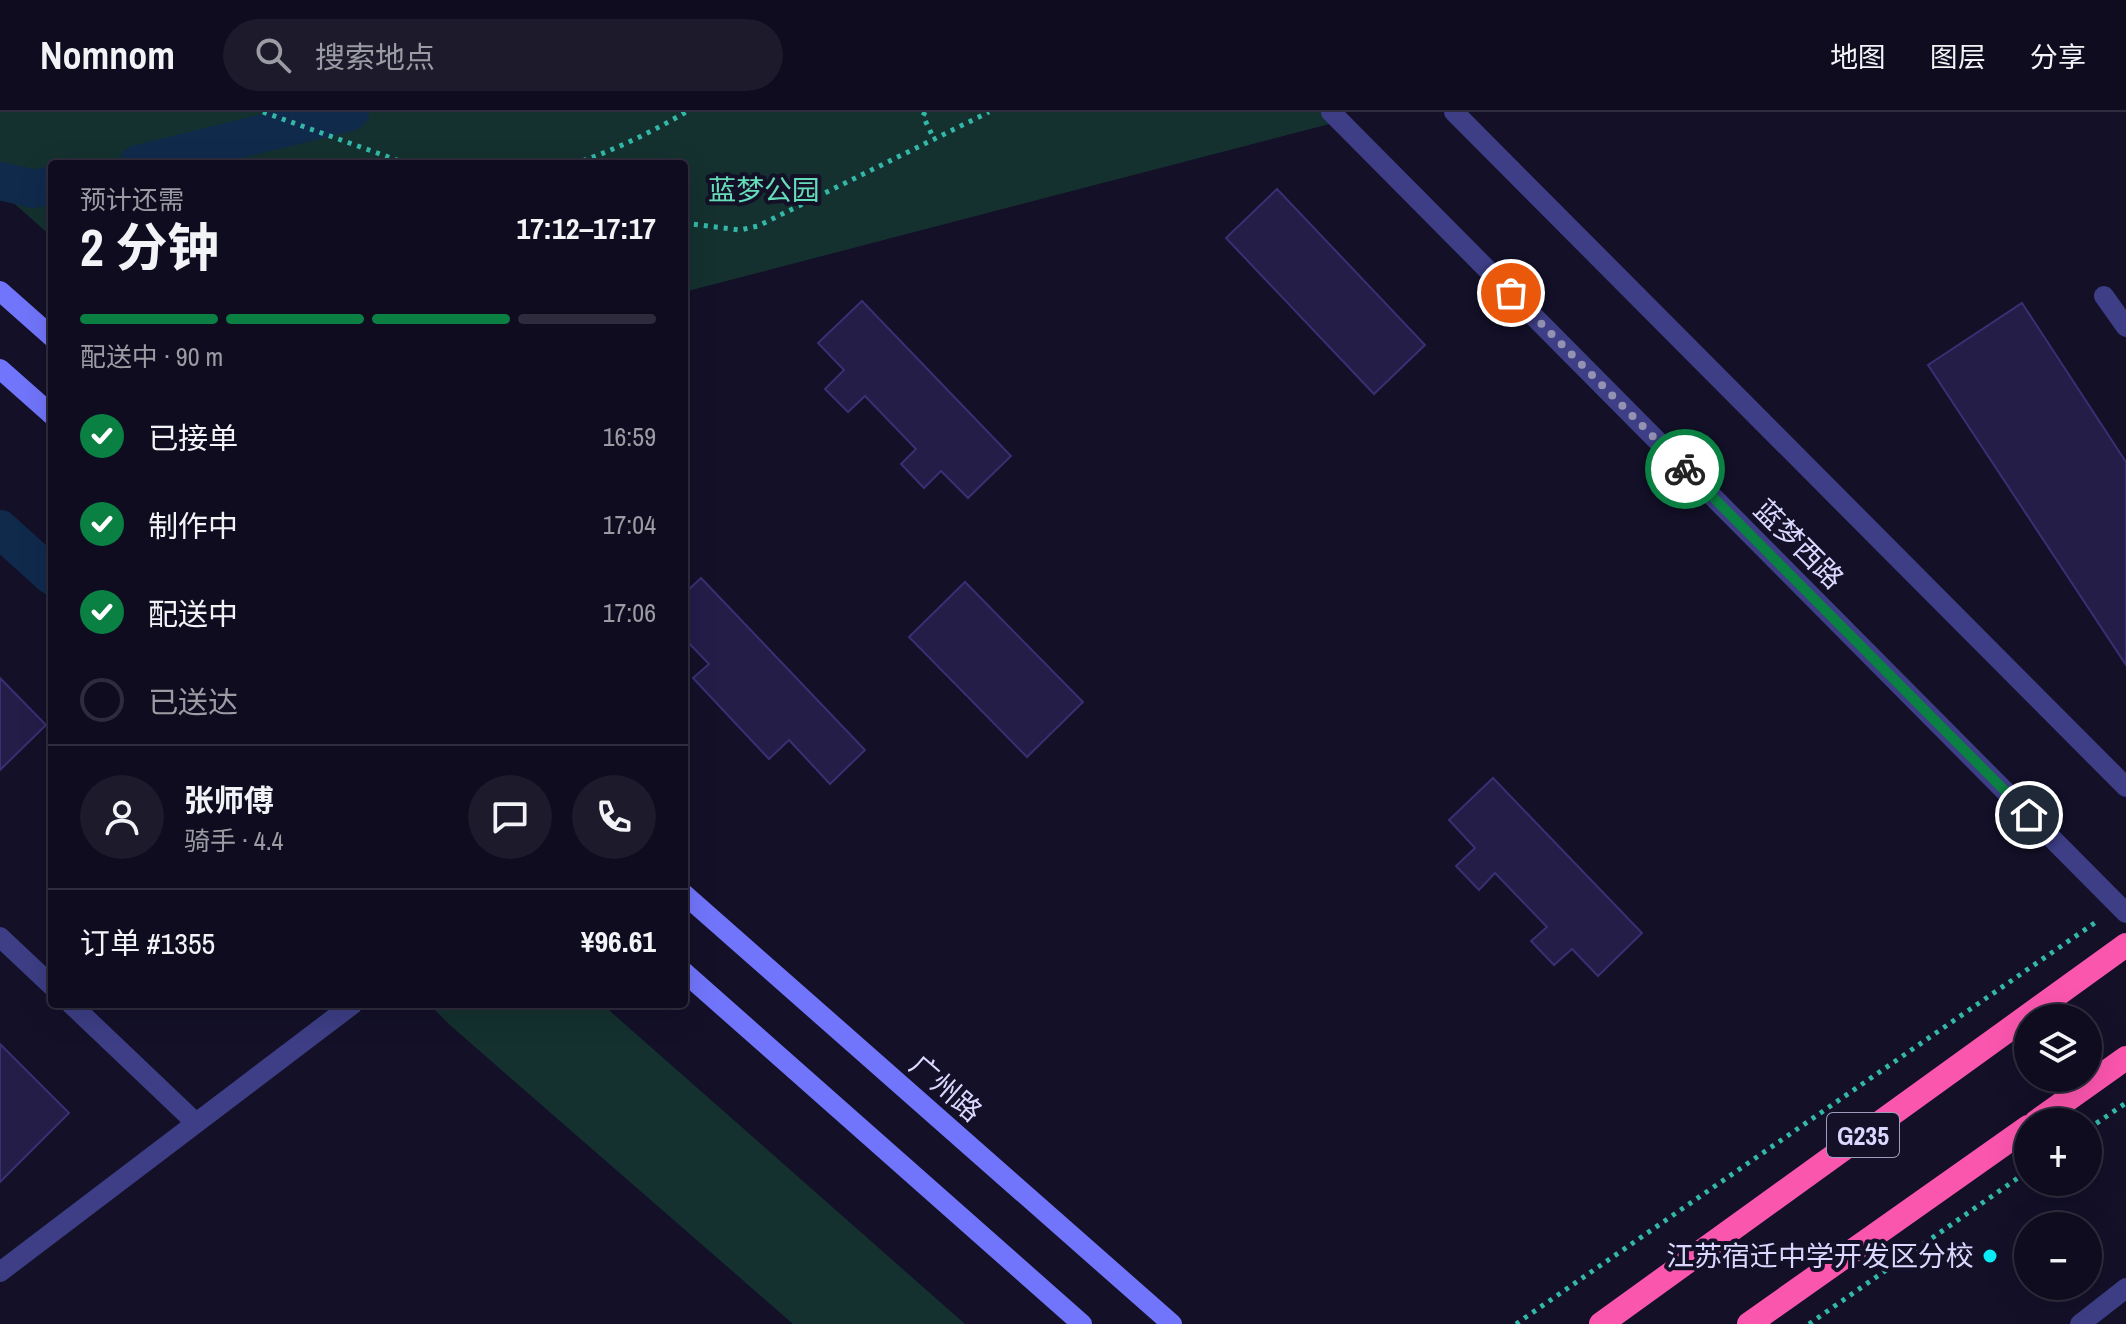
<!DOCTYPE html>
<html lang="zh">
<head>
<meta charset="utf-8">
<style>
  :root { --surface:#0e0c1e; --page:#1c1a2b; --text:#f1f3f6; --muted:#9b9ba4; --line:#2e2c3c; --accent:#0b8043 }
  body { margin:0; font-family:"Archivo Narrow","Noto Sans SC",sans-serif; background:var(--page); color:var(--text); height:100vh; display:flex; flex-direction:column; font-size:30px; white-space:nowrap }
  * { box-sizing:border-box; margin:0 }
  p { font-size:26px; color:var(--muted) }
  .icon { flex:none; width:44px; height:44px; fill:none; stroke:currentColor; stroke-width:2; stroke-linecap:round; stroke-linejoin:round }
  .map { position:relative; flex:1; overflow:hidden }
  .drawer { position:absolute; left:48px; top:48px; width:640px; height:848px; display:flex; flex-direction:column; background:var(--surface); border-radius:8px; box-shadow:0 8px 32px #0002,0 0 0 2px var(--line) }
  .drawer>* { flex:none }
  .controls { position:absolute; left:2014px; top:892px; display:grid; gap:16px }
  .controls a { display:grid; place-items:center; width:88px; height:88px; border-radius:50%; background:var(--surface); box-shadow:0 8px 32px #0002,0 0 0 2px var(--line); font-size:40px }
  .pin { position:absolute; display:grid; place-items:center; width:68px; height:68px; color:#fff; margin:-34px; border:4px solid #fff; border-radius:50%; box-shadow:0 2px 8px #0007 }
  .courier { position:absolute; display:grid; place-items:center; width:80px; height:80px; margin:-40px; border:6px solid #0b8043; border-radius:50%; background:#fff; color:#222; box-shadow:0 2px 10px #0007 }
  .headline em { font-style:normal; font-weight:700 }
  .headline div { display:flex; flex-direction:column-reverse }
  .headline { display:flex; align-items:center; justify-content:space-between; height:136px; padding:0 32px }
  h1 { font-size:52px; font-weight:700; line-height:60px }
  .bar { display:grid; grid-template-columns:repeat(4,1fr); gap:12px 8px; align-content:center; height:96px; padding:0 32px }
  .bar i { height:10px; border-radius:6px; background:var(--line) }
  .bar .selected { background:var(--accent) }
  .bar p { grid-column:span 4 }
  .line { display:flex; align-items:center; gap:20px; padding:0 32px; border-top:2px solid var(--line) }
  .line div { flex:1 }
  .round { display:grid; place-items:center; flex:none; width:84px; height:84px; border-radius:42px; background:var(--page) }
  ol { padding:0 32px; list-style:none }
  li { display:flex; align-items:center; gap:24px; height:88px }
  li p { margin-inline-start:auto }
  li .icon { padding:8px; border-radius:50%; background:var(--accent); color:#fff; stroke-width:4 }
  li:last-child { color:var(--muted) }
  li i { width:44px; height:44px; border:4px solid var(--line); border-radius:50% }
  header { display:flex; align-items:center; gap:48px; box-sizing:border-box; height:112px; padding:0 40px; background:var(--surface); border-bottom:2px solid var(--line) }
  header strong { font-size:38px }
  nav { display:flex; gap:44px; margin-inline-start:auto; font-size:28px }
  .search { width:560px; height:72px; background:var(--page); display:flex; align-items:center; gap:20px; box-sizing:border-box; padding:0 28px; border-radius:44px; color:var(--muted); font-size:30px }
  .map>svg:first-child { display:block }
  .green { fill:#14312f }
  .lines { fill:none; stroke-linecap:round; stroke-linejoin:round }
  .canal { stroke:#102a4c; stroke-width:38 }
  .building { fill:#231d48; stroke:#393073; stroke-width:2 }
  .path { stroke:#33b7a8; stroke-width:5; stroke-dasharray:4 6; stroke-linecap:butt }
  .lane { stroke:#3d3e85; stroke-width:20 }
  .street { stroke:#3d3e85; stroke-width:20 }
  .secondary { stroke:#7175fb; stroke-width:20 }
  .highway { stroke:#fb56ae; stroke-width:24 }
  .done { stroke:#9492b3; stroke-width:8; stroke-dasharray:0 14.4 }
  .route { stroke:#0b8043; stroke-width:10 }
  .poi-dot { fill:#09edf9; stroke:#131028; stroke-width:3 }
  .labels { text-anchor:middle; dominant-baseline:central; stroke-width:8; stroke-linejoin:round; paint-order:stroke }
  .shield { fill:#131028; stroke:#9e9cbe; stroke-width:2 }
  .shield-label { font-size:26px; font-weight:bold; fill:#dad8fe }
  .park-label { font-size:28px; fill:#65ddb9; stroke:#131028 }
  .street-label { font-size:28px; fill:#dad8fe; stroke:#131028 }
  .poi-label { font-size:28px; fill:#dad8fe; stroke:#131028; text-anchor:end }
</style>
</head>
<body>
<header>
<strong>Nomnom</strong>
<div class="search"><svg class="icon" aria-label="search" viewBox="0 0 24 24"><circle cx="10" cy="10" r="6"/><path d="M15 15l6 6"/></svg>搜索地点</div>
<nav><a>地图</a><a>图层</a><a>分享</a></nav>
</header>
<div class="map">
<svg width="2126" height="1212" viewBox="0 0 2126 1212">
  <rect width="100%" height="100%" fill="#131028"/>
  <path class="green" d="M0,0H1332L1341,9L684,180V52H52V125L0,79Z
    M429,892H602L965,1212H793L451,914Z"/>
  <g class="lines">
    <path class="canal" d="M138,52L350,0
      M0,69L34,77L52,73
      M0,417L52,464"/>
  </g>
  <path class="building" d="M1277,77L1425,233L1374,282L1226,126Z
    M862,189L1011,344L968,386L941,359L924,376L901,352L916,337L865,284L848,300L825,277L844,258L818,231Z
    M2022,191L2126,350V553L1928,253Z
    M701,466L865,638L830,672L789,628L769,647L693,566L709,552L684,526V482Z
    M965,470L1083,590L1027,645L909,525Z
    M0,566L46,613L0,658Z
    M1493,666L1642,821L1598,864L1572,837L1554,853L1531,829L1547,815L1495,761L1479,778L1456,754L1475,736L1449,708Z
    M0,932L69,1001L0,1070Z"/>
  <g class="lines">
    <path class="path" d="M263,0L408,52
      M925,0L923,4L934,27
      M573,52C613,39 650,21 686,0
      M684,111L740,118L758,114L989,0
      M2088,1017L2126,991
      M1516,1212L2096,810
      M1809,1212L2028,1059"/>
    <path class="lane" d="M2104,184L2126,215
      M0,825L52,874
      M71,892L196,1011
      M0,1160L353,892
      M2080,1212L2126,1176"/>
    <path class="street" d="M1331,0L2126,801
      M1454,0L2126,675"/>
    <path class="secondary" d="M0,179L52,225
      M0,257L52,303
      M684,782L1172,1212
      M684,860L1082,1212"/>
    <path class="highway" d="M2036,1010L2126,946
      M1601,1212L2126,833
      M1749,1212L2028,1015"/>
  </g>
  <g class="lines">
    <path class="done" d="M1511,181L1685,357"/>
    <path class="route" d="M1685,357L2029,703"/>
  </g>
  <circle class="poi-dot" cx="1990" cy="1144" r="8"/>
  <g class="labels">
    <rect class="shield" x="1827" y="1001" width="72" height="44" rx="6"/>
    <g class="shield-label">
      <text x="1863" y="1023">G235</text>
    </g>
    <g class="park-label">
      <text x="764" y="78">蓝梦公园</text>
    </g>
    <g class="street-label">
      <text transform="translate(1799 432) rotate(45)">蓝梦西路</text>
      <text transform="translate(946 976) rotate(41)">广州路</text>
    </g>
    <g class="poi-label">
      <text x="1974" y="1144">江苏宿迁中学开发区分校</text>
    </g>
  </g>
</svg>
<div class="controls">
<a><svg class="icon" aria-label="layers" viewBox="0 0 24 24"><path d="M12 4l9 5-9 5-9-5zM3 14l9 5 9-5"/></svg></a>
<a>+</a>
<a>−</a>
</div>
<div class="pin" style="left:1511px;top:181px;background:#ea580c"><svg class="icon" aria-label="bag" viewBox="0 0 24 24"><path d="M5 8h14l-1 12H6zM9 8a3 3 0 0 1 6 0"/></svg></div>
<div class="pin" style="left:2029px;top:703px;background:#1f2937"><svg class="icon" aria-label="home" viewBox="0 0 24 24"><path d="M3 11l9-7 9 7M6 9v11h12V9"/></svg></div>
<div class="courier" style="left:1685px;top:357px"><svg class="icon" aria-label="bike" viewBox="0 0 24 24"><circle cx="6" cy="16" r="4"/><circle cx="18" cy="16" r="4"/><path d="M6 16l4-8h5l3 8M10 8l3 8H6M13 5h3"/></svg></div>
<section class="drawer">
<div class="headline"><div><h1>2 分钟</h1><p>预计还需</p></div><em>17:12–17:17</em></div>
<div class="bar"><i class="selected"></i><i class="selected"></i><i class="selected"></i><i></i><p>配送中 · 90 m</p></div>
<ol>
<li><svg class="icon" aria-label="check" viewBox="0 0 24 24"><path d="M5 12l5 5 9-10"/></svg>已接单<p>16:59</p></li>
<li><svg class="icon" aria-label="check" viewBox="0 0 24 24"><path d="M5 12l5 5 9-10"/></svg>制作中<p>17:04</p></li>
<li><svg class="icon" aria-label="check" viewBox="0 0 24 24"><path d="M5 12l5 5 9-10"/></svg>配送中<p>17:06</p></li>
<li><i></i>已送达</li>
</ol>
<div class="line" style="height:144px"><a class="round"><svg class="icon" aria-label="person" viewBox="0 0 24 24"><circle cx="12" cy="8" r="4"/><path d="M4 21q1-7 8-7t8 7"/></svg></a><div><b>张师傅</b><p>骑手 · 4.4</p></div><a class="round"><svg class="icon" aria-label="chat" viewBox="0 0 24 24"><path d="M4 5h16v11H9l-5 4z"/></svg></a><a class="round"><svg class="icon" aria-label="phone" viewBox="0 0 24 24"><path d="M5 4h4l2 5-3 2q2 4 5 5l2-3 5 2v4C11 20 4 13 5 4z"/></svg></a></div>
<div class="line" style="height:104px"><div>订单 #1355</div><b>¥96.61</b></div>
</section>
</div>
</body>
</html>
